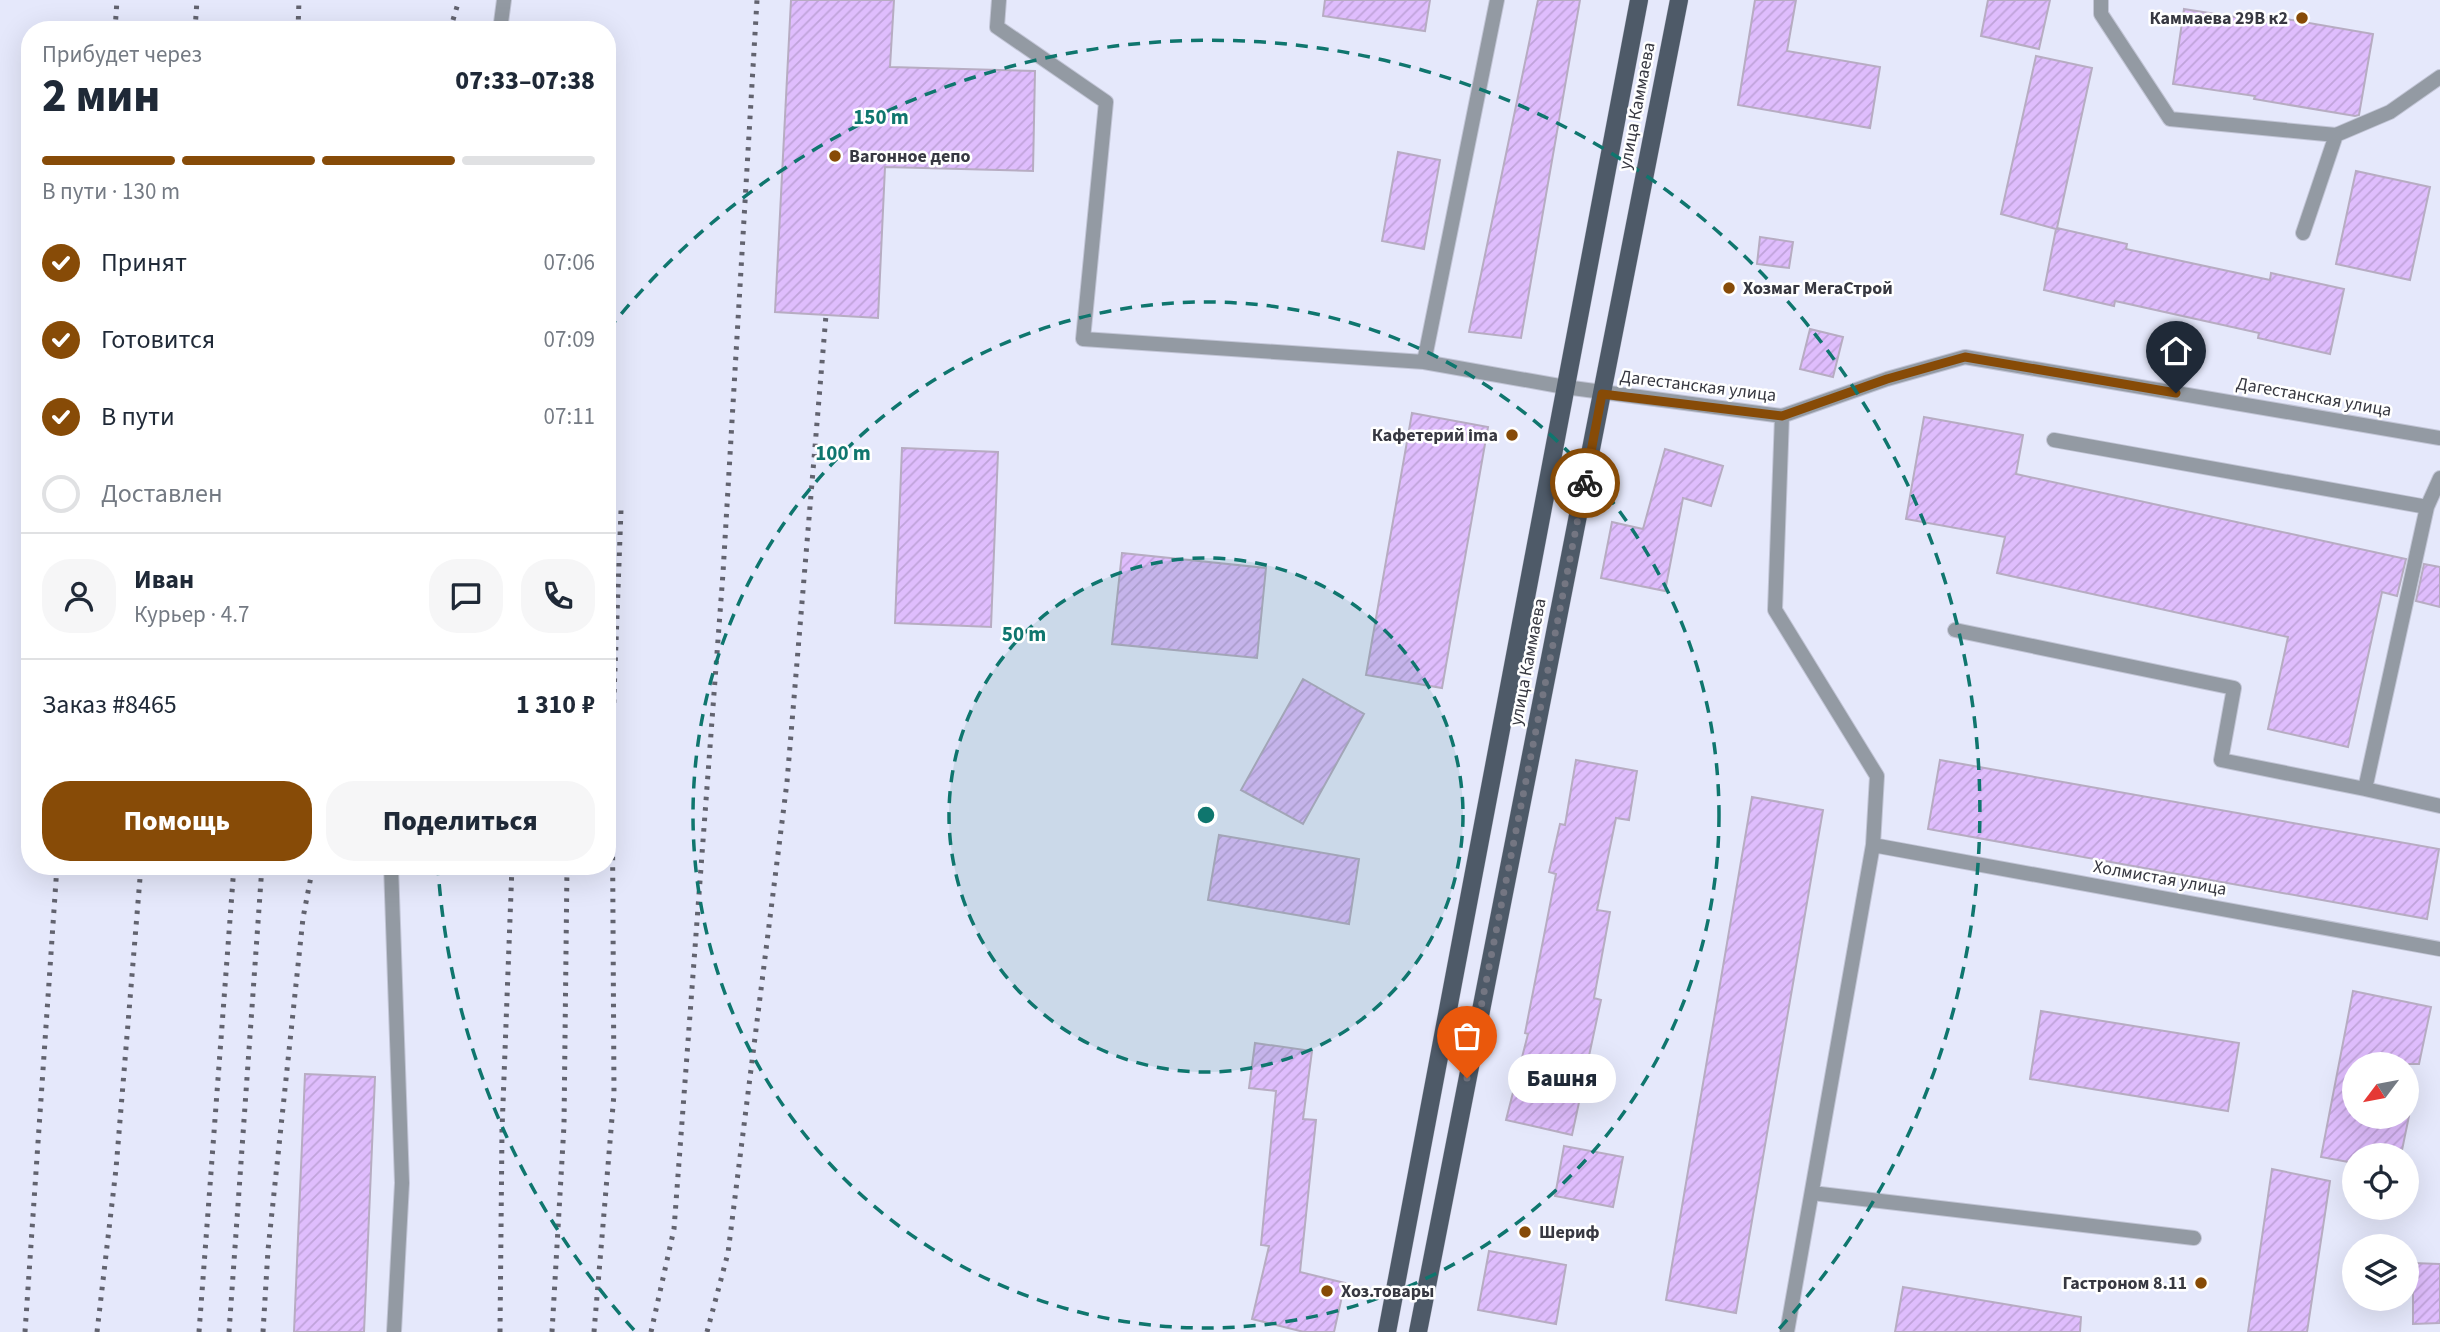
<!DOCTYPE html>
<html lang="ru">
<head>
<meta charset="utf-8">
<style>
  :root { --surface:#fff; --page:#f6f6f7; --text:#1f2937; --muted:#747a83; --line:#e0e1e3; --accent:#874b07 }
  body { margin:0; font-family:"Source Sans 3",sans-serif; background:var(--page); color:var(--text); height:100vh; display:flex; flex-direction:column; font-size:26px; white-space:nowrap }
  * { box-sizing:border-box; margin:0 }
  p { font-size:23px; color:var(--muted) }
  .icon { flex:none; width:38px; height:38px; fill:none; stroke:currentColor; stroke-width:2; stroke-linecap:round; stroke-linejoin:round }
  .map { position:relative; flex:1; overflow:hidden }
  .drawer { position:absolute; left:21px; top:21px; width:595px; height:854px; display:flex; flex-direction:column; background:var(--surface); border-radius:28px; box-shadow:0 7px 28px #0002 }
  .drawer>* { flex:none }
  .needle { width:46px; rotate:238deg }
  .fabs { position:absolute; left:2342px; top:1052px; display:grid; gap:14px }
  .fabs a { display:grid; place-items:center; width:77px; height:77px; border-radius:50%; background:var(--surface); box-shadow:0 7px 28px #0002; font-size:35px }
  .pin { position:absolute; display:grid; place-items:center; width:60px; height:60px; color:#fff; margin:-72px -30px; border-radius:50% 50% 50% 0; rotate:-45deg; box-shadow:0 0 7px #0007 }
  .pin .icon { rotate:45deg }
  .courier { position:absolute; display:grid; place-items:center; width:70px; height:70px; margin:-35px; border:5px solid #874b07; border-radius:50%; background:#fff; color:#222; box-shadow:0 2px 9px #0007 }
  .bubble { position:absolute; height:49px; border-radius:24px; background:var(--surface); box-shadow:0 7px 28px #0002; font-size:23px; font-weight:800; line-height:49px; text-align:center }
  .headline em { font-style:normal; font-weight:800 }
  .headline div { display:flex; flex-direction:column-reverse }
  .headline { display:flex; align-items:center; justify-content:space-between; height:119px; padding:0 21px }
  h1 { font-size:46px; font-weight:800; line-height:52px }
  .bar { display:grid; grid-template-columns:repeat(4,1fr); gap:10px 7px; align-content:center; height:84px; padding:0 21px }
  .bar i { height:9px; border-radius:5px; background:var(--line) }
  .bar .current { background:var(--accent) }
  .bar p { grid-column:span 4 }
  .line { display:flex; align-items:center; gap:18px; padding:0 21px; border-top:2px solid var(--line) }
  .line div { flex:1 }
  .round { display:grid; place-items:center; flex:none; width:74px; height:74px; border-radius:28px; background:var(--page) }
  ol { padding:0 21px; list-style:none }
  li { display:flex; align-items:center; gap:21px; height:77px }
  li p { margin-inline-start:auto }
  li .icon { padding:7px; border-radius:50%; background:var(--accent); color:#fff; stroke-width:4 }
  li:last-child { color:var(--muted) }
  li i { width:38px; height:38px; border:4px solid var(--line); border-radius:50% }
  .cta { display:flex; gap:14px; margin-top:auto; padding:14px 21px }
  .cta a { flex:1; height:80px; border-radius:28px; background:var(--accent); color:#fff; font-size:28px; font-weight:800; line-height:80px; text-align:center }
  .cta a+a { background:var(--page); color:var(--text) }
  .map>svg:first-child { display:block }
  .building { fill:url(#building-hatch); stroke:#b7acc2; stroke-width:2 }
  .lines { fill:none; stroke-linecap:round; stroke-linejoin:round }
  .lane-casing { stroke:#c2c5d6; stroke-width:16 }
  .street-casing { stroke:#c2c5d6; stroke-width:16 }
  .primary-casing { stroke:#c2c5d6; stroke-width:19 }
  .lane { stroke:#939aa3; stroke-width:14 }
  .street { stroke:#939aa3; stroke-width:14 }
  .primary { stroke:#4e5a68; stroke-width:18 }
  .rail { stroke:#62636f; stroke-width:5; stroke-dasharray:3.5 7; stroke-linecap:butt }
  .done { stroke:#747682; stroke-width:7; stroke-dasharray:0 12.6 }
  .route { stroke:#874b07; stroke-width:9 }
  .ring { fill:none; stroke:#0f766e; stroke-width:3.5; stroke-dasharray:12 9 }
  .poi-dot { fill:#874b07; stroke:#fff; stroke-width:2.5 }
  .labels { text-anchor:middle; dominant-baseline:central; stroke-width:5; stroke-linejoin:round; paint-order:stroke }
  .poi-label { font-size:18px; font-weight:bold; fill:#373841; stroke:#fff; text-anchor:start }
  .street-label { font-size:18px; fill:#373841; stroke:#fff }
  .centre { fill:#0f766e; stroke:#fff; stroke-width:3.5 }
  .ring-label { font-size:21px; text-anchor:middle; font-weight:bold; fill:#0f766e; stroke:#fff; stroke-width:5; stroke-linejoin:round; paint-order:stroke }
</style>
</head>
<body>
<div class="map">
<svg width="2440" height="1332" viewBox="0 0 2440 1332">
  <defs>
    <pattern id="building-hatch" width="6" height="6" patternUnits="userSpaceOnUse" patternTransform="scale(1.75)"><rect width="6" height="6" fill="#dfbdfd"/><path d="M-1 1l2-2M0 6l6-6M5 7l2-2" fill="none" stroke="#c0a3da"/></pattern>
  </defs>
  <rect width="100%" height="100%" fill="#e5e8fb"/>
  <path class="building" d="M791,0H894L890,67L1035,71L1033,171L885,167L878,318L775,312Z
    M1325,0H1430L1425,31L1323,16Z
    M1538,0H1580L1521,338L1469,332Z
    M1755,0H1796L1787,51L1880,67L1870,128L1738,105Z
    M1988,0H2050L2039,49L1981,36Z
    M2184,9L2267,22L2268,16L2373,34L2359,115L2355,116L2254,99L2255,96L2173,84Z
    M2036,56L2092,68L2057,228L2127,244L2126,249L2270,280L2271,273L2344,289L2330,354L2258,338L2259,333L2115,301L2114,306L2044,290L2056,229L2001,214Z
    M1398,152L1440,160L1424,249L1382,241Z
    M2356,171L2430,187L2410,280L2336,264Z
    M1760,237L1793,242L1789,268L1757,264Z
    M1810,329L1843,337L1833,377L1800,369Z
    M1412,413L1488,427L1442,688L1366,675Z
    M1924,417L2023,435L2016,474L2406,559L2397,596L2382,592L2348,747L2268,729L2288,637L1997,573L2005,537L1906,519Z
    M902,448L998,452L991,627L895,623Z
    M1665,449L1723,466L1711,506L1683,498L1665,591L1601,578L1612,522L1643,529Z
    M1122,553L1266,568L1257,658L1112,644Z
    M2424,564L2440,567V607L2416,601Z
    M1303,679L1364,714L1303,824L1241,790Z
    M1576,760L1637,771L1629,820L1616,818L1597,910L1610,912L1594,998L1601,1000L1572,1135L1506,1120L1528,1034L1525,1033L1556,874L1549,872L1560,824L1565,825Z
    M1940,760L2439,849L2427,919L1928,829Z
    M1752,797L1823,810L1736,1313L1666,1300Z
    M1219,835L1359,859L1349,924L1208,900Z
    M2353,991L2431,1007L2419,1064H2354V1116H2409L2401,1155H2354V1163L2321,1157Z
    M2041,1011L2239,1043L2228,1111L2030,1079Z
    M1255,1043L1312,1051L1303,1119L1316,1120L1300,1272L1345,1283L1334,1332H1304L1252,1319L1269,1246L1261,1245L1276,1091L1249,1088Z
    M305,1074L375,1077L364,1332H294Z
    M1564,1146L1623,1157L1613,1207L1555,1196Z
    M2272,1169L2330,1181L2307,1332H2248Z
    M1489,1251L1566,1265L1556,1324L1478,1310Z
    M2413,1263L2440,1264V1323L2413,1324Z
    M1903,1287L2081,1317L2080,1332H1895Z"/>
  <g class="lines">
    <defs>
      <path id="lane" d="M999,0L997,27L1106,102L1083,339L1424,362L1565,387
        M2101,0V14L2170,119L2336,135
        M500,30L504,0
        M2303,233L2336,135L2390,112L2440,77
        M1424,362L1497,0
        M1782,416L1775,610L1877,776L1873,845L1787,1332
        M2054,440L2427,507
        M1955,630L2234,688L2221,760L2365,789L2427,507L2440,478
        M2365,789L2440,806
        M1873,845L2440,949
        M391,866L402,1183L394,1332
        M1812,1193L2194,1238"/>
      <path id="street" d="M1565,387L1782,416L1887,379L1965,357L2440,438"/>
      <path id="primary" d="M1387,1332L1639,0
        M1418,1332L1679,0"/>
    </defs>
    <use href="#lane" class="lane-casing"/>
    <use href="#street" class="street-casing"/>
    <use href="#primary" class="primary-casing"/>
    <use href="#lane" class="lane"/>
    <use href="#street" class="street"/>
    <use href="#primary" class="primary"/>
    <path class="rail" d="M115,30L117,0
      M195,30L197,0
      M298,30L299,0
      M450,30L459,0
      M544,30V28
      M25,1332L57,866
      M97,1332L116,1169L141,866
      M199,1332L234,866
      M229,1332L262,866
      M263,1332L268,1250L303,918L313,866
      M500,1332L502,1130L512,866
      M552,1332L564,1125L567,866
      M594,1332L614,1094L612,749L621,510
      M651,1332L674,1229L723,573L757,0
      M707,1332L728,1253L787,782L826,315"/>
  </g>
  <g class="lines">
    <path class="done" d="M1467,1078L1585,483"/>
    <path class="route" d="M1585,483L1602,394L1782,416L1887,379L1965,357L2176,393"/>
  </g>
  <circle cx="1206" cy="815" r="257" fill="#0f766e" fill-opacity=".12"/>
  <g class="ring">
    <circle cx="1206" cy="815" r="257"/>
    <circle cx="1206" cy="815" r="513"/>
    <path d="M634 1330A770 770 0 0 1 438 869M608 330A770 770 0 1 1 1778 1330"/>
  </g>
  <g class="poi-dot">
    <circle cx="2302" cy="18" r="7"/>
    <circle cx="835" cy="156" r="7"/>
    <circle cx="1729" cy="288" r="7"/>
    <circle cx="1512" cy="435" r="7"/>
    <circle cx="1525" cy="1232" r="7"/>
    <circle cx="2201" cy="1283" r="7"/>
    <circle cx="1327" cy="1291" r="7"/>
  </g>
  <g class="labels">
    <g class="poi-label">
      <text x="2288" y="18" text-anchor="end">Каммаева 29В к2</text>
      <text x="849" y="156">Вагонное депо</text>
      <text x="1743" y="288">Хозмаг МегаСтрой</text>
      <text x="1498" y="435" text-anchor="end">Кафетерий ima</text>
      <text x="1539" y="1232">Шериф</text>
      <text x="2187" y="1283" text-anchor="end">Гастроном 8.11</text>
      <text x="1341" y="1291">Хоз.товары</text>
    </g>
    <g class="street-label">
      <text transform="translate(1637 106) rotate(-79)">улица Каммаева</text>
      <text transform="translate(1698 386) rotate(7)">Дагестанская улица</text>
      <text transform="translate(2314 397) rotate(10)">Дагестанская улица</text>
      <text transform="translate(1528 662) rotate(-79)">улица Каммаева</text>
      <text transform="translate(2160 878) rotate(10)">Холмистая улица</text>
    </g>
  </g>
  <circle cx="1206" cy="815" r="10" class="centre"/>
  <g class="ring-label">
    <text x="881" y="124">150 m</text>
    <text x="843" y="460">100 m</text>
    <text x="1024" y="641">50 m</text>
  </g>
</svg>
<div class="fabs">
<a><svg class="needle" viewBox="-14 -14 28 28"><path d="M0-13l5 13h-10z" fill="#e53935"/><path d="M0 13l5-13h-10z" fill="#747a83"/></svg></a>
<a><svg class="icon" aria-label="locate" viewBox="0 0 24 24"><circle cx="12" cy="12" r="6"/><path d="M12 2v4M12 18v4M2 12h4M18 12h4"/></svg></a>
<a><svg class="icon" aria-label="layers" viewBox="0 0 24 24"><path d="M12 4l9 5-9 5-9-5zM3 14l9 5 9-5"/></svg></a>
</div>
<div class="pin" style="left:1467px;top:1078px;background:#ea580c"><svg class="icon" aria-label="bag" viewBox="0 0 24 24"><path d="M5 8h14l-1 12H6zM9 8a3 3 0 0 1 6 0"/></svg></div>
<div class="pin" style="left:2176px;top:393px;background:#1f2937"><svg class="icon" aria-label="home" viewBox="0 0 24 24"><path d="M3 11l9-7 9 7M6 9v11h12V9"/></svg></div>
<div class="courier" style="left:1585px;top:483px"><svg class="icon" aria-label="bike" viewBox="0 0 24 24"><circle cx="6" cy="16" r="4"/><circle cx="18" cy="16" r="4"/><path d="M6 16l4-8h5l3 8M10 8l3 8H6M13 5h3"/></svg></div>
<div class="bubble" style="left:1508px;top:1054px;width:108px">Башня</div>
<section class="drawer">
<div class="headline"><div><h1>2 мин</h1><p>Прибудет через</p></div><em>07:33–07:38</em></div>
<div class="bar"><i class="current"></i><i class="current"></i><i class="current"></i><i></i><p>В пути · 130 m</p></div>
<ol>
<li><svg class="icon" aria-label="check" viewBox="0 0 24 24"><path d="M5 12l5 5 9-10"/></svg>Принят<p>07:06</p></li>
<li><svg class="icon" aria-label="check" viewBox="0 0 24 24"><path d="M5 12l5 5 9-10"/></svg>Готовится<p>07:09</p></li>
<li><svg class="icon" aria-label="check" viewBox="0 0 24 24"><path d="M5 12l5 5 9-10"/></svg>В пути<p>07:11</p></li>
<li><i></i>Доставлен</li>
</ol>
<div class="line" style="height:126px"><a class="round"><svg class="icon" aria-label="person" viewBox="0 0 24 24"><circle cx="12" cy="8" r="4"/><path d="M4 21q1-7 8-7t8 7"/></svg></a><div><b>Иван</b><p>Курьер · 4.7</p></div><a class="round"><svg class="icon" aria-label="chat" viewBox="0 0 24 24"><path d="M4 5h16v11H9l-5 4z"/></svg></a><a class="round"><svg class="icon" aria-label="phone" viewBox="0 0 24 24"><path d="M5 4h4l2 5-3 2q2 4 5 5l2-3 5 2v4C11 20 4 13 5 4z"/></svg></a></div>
<div class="line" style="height:91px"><div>Заказ #8465</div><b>1 310 ₽</b></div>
<div class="cta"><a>Помощь</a><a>Поделиться</a></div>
</section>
</div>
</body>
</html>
